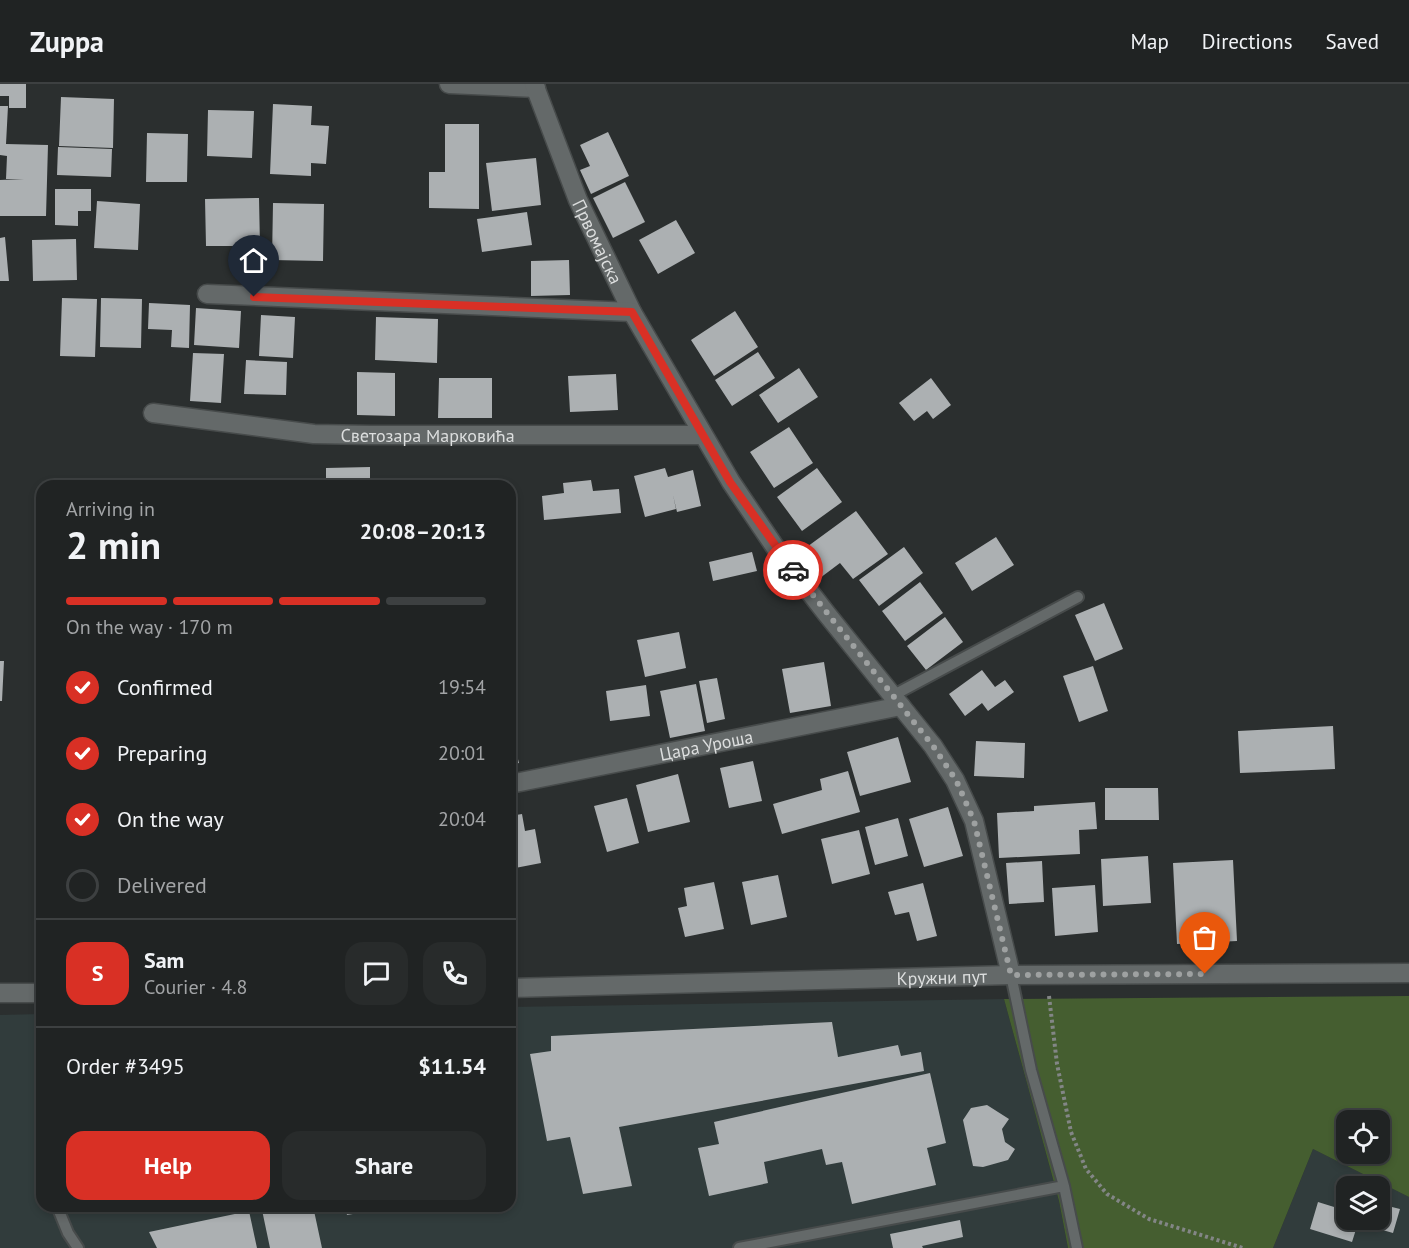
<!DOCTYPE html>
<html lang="en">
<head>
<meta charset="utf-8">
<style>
  :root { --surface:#202323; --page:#282b2b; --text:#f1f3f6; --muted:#a2a4a6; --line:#3d4041; --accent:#d93025 }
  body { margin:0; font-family:"PT Sans",sans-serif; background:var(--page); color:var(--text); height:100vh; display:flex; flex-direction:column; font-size:22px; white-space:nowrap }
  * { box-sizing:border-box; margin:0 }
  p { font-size:20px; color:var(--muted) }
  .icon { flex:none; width:33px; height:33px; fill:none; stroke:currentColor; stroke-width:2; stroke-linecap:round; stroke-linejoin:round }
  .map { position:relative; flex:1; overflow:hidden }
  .sheet { position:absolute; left:36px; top:396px; width:480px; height:732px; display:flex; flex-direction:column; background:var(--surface); border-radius:18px; box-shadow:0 3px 9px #0003,0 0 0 2px var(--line) }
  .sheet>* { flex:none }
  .controls { position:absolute; left:1336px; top:1026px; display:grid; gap:12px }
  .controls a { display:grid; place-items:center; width:54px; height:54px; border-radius:12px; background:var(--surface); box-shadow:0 3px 9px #0003,0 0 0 2px var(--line); font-size:30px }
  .pin { position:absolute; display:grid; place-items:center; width:51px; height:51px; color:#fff; margin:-62px -26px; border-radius:50% 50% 50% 0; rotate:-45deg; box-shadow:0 0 6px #0007 }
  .pin .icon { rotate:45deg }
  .courier { position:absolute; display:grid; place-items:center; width:60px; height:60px; margin:-30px; border:4px solid #d93025; border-radius:50%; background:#fff; color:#222; box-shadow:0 2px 8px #0007 }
  .headline em { font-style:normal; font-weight:700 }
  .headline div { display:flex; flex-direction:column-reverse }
  .headline { display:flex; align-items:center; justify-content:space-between; height:102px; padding:0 30px }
  h1 { font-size:39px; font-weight:700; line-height:45px }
  .bar { display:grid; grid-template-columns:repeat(4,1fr); gap:9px 6px; align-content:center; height:72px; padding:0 30px }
  .bar i { height:8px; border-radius:4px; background:var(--line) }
  .bar .active { background:var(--accent) }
  .bar p { grid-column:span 4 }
  .line { display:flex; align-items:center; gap:15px; padding:0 30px; border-top:2px solid var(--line) }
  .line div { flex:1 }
  .round { display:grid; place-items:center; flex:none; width:63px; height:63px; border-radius:18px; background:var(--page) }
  ol { padding:0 30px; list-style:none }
  li { display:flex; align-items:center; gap:18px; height:66px }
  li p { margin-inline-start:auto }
  li .icon { padding:6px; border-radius:50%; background:var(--accent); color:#fff; stroke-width:4 }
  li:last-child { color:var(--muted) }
  li i { width:33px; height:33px; border:3px solid var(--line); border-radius:50% }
  .action { display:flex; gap:12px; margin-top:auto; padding:12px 30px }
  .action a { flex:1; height:69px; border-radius:18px; background:var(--accent); color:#fff; font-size:24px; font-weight:700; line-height:69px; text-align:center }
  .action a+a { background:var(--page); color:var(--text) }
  header { display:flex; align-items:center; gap:36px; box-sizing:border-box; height:84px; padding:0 30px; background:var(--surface); border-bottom:2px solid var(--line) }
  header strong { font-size:28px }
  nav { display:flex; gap:33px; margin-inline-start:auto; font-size:21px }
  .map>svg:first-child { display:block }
  .built { fill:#313c3c; fill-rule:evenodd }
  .green { fill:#455e30; fill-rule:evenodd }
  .building { fill:#acb0b2 }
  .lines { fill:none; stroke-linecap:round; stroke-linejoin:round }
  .lane-casing { stroke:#474b4b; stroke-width:14 }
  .street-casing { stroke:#474b4b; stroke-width:21 }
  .secondary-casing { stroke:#474b4b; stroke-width:21 }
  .path { stroke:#838686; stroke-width:4; stroke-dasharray:3 3; stroke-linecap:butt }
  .lane { stroke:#646969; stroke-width:10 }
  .street { stroke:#646969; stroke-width:18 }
  .secondary { stroke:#646969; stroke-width:18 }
  .done { stroke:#9ea1a1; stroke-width:6; stroke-dasharray:0 10.8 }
  .route { stroke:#d93025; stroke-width:8 }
  .labels { text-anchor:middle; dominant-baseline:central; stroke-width:6; stroke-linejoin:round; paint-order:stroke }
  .street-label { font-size:18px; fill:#dcdede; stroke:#212525 }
</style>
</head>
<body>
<header>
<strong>Zuppa</strong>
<nav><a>Map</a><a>Directions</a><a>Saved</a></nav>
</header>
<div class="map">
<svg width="1409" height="1164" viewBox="0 0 1409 1164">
  <rect width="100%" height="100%" fill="#2b2f2f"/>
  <path class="built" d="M1004,915L1059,1117L1068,1164H0V931L42,930V1122H510V923Z
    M1313,1065L1409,1113V1164H1273ZM1347,1102H1380V1136H1347Z"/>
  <path class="green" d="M1409,912V1113L1313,1065L1273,1164H1068L1059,1117L1004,915ZM1347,1036H1380V1070H1347Z"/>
  <path class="building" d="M0,0H26V24H9V12H0Z
    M61,13L114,15L113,64L59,62Z
    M273,20L312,22L311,41L329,42L326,80L311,79V92L270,90Z
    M0,22H8L6,60L48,61L46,132H0V96L24,95H6L7,72L0,71Z
    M208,26L254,27L252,74L207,72Z
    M445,40H479V125L429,124V88H445Z
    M608,48L629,92L591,110L580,86L590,82L580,61Z
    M147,49L188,50L187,98H146Z
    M58,63L112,65L111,93L57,91Z
    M536,74L541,121L492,127L486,79Z
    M625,98L645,138L613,154L593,114Z
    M55,105H91V127H78V142L55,141Z
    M259,114L260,162H206L205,115Z
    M97,117L140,120L138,166L94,164Z
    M273,119L324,120L323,177L272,176Z
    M527,128L532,161L482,168L477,135Z
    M676,136L695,169L658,190L639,156Z
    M5,153L9,197H0V154Z
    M76,155L77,196L33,197L32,156Z
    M569,176L570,211L531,212V177Z
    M62,214L97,215L95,273L60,272Z
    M101,214L142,215L141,264L100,263Z
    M149,219L190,221L189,264L171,263L172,246L148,245Z
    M196,224L241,227L239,264L194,261Z
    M735,227L758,263L714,292L691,256Z
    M261,231L295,233L293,274L259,272Z
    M376,233L438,235L437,279L375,276Z
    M758,268L775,294L732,322L715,296Z
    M193,269L224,270L221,319L190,317Z
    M246,276L287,278L286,311L244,310Z
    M799,284L818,313L778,339L759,311Z
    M357,288L395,289V332L357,331Z
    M616,290L618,326L570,328L568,292Z
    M439,294H492V334H438Z
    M931,294L951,321L933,335L927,327L914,337L899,319Z
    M789,343L813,379L774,404L750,368Z
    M370,383V402H326V384Z
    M665,384L668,393L693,386L701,422L677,428L673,411L676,425L645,433L634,392Z
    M817,384L842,418L802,447L777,413Z
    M258,396H296V402H258Z
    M591,396L593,407L619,405L621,429L544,436L542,412L564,409L563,399Z
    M856,427L888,470L853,495L840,479L820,494L800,468Z
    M996,453L1014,481L972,507L955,479Z
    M904,463L923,489L879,522L859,496Z
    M752,468L757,487L713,497L709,478Z
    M920,498L943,529L905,557L882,527Z
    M1104,519L1123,565L1095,577L1075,531Z
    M945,533L963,558L926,586L907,562Z
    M679,548L686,584L645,593L637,556Z
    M0,577H4L2,617H0Z
    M824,578L831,622L790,629L782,585Z
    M1093,582L1108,627L1079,638L1063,592Z
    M982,586L995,603L1005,596L1014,608L988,627L982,619L965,632L949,610Z
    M717,594L725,635L707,639L699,597Z
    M696,600L705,647L670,654L660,607Z
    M646,601L650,632L610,637L606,607Z
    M1333,642L1335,685L1240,689L1238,647Z
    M510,644L519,679L510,681Z
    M898,653L911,698L860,712L847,668Z
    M976,657L1025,659L1024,694L974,692Z
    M753,677L762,717L729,724L720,684Z
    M848,687L860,728L782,750L773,720L822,706L820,695Z
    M678,690L690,738L648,748L636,701Z
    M1105,704H1158L1159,736H1105Z
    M627,714L639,759L607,768L594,722Z
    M1095,718L1097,745L1079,746L1080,770L999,774L997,729L1034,727V722Z
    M948,723L963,772L924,783L909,735Z
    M522,730L525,747L535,745L541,779L510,785V732Z
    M898,734L908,772L875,781L865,743Z
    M859,746L870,790L832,800L821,755Z
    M1148,772L1151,819L1103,822L1101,775Z
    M1233,776L1237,857L1177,860L1173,779Z
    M1042,777L1044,818L1009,820L1006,779Z
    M778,791L787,833L751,841L742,798Z
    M714,798L724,845L685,853L678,824L687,822L684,804Z
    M923,799L937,852L917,857L909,828L895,831L888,808Z
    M1095,801L1098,848L1055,852L1052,804Z
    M832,938L838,973L898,961L901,972L921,968L924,987L619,1043L632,1102L583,1110L570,1053L547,1057L530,970L551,967V952Z
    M930,989L946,1059L927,1064L936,1101L852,1120L842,1078L826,1081L822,1065L764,1078L768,1099L709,1112L698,1064L719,1060L714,1038Z
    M987,1021L1009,1035L1002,1045L1005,1058L1015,1065L1008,1076L983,1083L973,1082L963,1036L971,1024Z
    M1318,1118L1347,1127V1136H1359L1352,1158L1310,1145Z
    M1380,1120L1400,1125L1393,1149L1365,1141L1367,1136H1380Z
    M281,1122H313L322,1164H270L262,1126Z
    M345,1122H375L376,1126L347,1131Z
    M249,1127L257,1164H157L149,1148Z
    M960,1136L963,1153L922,1162L923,1164H893L890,1150Z"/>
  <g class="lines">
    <defs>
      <path id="lane" d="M892,612L1078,513
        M1011,891L1031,986L1064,1102L1077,1164
        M57,1122L68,1149L78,1164
        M739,1164L1064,1102"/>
      <g id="street">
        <path d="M449,0L536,4"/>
        <path id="s1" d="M534,0L578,116L632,228L731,398L775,463L826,529L933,662L955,696L974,737L1011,891"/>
        <path d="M207,210L632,228"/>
        <path id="s2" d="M153,329L314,350L371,351H702"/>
        <path id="s3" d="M510,700L901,622"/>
      </g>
      <g id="secondary">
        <path id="s4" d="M510,904L1011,891L1409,889"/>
        <path d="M0,909H42"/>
      </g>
    </defs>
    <use href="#lane" class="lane-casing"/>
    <use href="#street" class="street-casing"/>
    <use href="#secondary" class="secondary-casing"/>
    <path class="path" d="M1049,912L1057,980L1071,1048L1086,1085L1107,1110L1149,1135L1243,1164"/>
    <use href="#lane" class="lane"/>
    <use href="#street" class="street"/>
    <use href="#secondary" class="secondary"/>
  </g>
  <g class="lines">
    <path class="done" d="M793,486L933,662L956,696L974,737L1011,891L1205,890"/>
    <path class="route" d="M254,213L632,228L730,398L793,486"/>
  </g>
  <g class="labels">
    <g class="street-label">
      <text stroke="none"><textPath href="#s1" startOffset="170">Првомајска</textPath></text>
      <text stroke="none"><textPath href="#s2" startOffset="276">Светозара Марковића</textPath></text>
      <text stroke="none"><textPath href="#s3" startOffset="200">Цара Уроша</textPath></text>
      <text stroke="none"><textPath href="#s4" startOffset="432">Кружни пут</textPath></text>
    </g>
  </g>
</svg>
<div class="controls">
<a><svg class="icon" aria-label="locate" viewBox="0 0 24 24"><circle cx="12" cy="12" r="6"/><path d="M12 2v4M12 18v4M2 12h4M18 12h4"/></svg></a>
<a><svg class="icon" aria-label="layers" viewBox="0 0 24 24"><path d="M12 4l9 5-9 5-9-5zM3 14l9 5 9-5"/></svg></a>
</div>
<div class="pin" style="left:1205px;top:890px;background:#ea580c"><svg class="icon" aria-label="bag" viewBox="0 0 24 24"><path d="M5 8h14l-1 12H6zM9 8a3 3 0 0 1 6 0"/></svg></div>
<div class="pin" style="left:254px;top:213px;background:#1f2937"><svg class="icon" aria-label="home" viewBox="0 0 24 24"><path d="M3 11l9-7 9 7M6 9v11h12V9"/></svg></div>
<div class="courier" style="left:793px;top:486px"><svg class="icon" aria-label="car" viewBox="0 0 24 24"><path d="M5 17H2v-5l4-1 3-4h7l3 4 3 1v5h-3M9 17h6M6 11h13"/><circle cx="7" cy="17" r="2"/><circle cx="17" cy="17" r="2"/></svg></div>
<section class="sheet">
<div class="headline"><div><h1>2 min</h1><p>Arriving in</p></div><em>20:08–20:13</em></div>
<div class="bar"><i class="active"></i><i class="active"></i><i class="active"></i><i></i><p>On the way · 170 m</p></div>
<ol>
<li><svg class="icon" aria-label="check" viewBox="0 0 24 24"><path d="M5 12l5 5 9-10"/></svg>Confirmed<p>19:54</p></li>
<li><svg class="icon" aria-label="check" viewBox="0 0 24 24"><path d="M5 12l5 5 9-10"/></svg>Preparing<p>20:01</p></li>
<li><svg class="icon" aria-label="check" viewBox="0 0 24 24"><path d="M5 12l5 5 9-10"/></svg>On the way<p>20:04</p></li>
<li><i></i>Delivered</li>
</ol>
<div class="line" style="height:108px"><b class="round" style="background:var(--accent);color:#fff">S</b><div><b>Sam</b><p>Courier · 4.8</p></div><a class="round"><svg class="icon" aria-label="chat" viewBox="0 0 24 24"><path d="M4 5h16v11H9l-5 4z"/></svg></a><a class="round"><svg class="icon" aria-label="phone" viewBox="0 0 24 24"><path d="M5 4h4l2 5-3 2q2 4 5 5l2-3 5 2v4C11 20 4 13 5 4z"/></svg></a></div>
<div class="line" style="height:78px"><div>Order #3495</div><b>$11.54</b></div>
<div class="action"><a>Help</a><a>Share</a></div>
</section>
</div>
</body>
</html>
